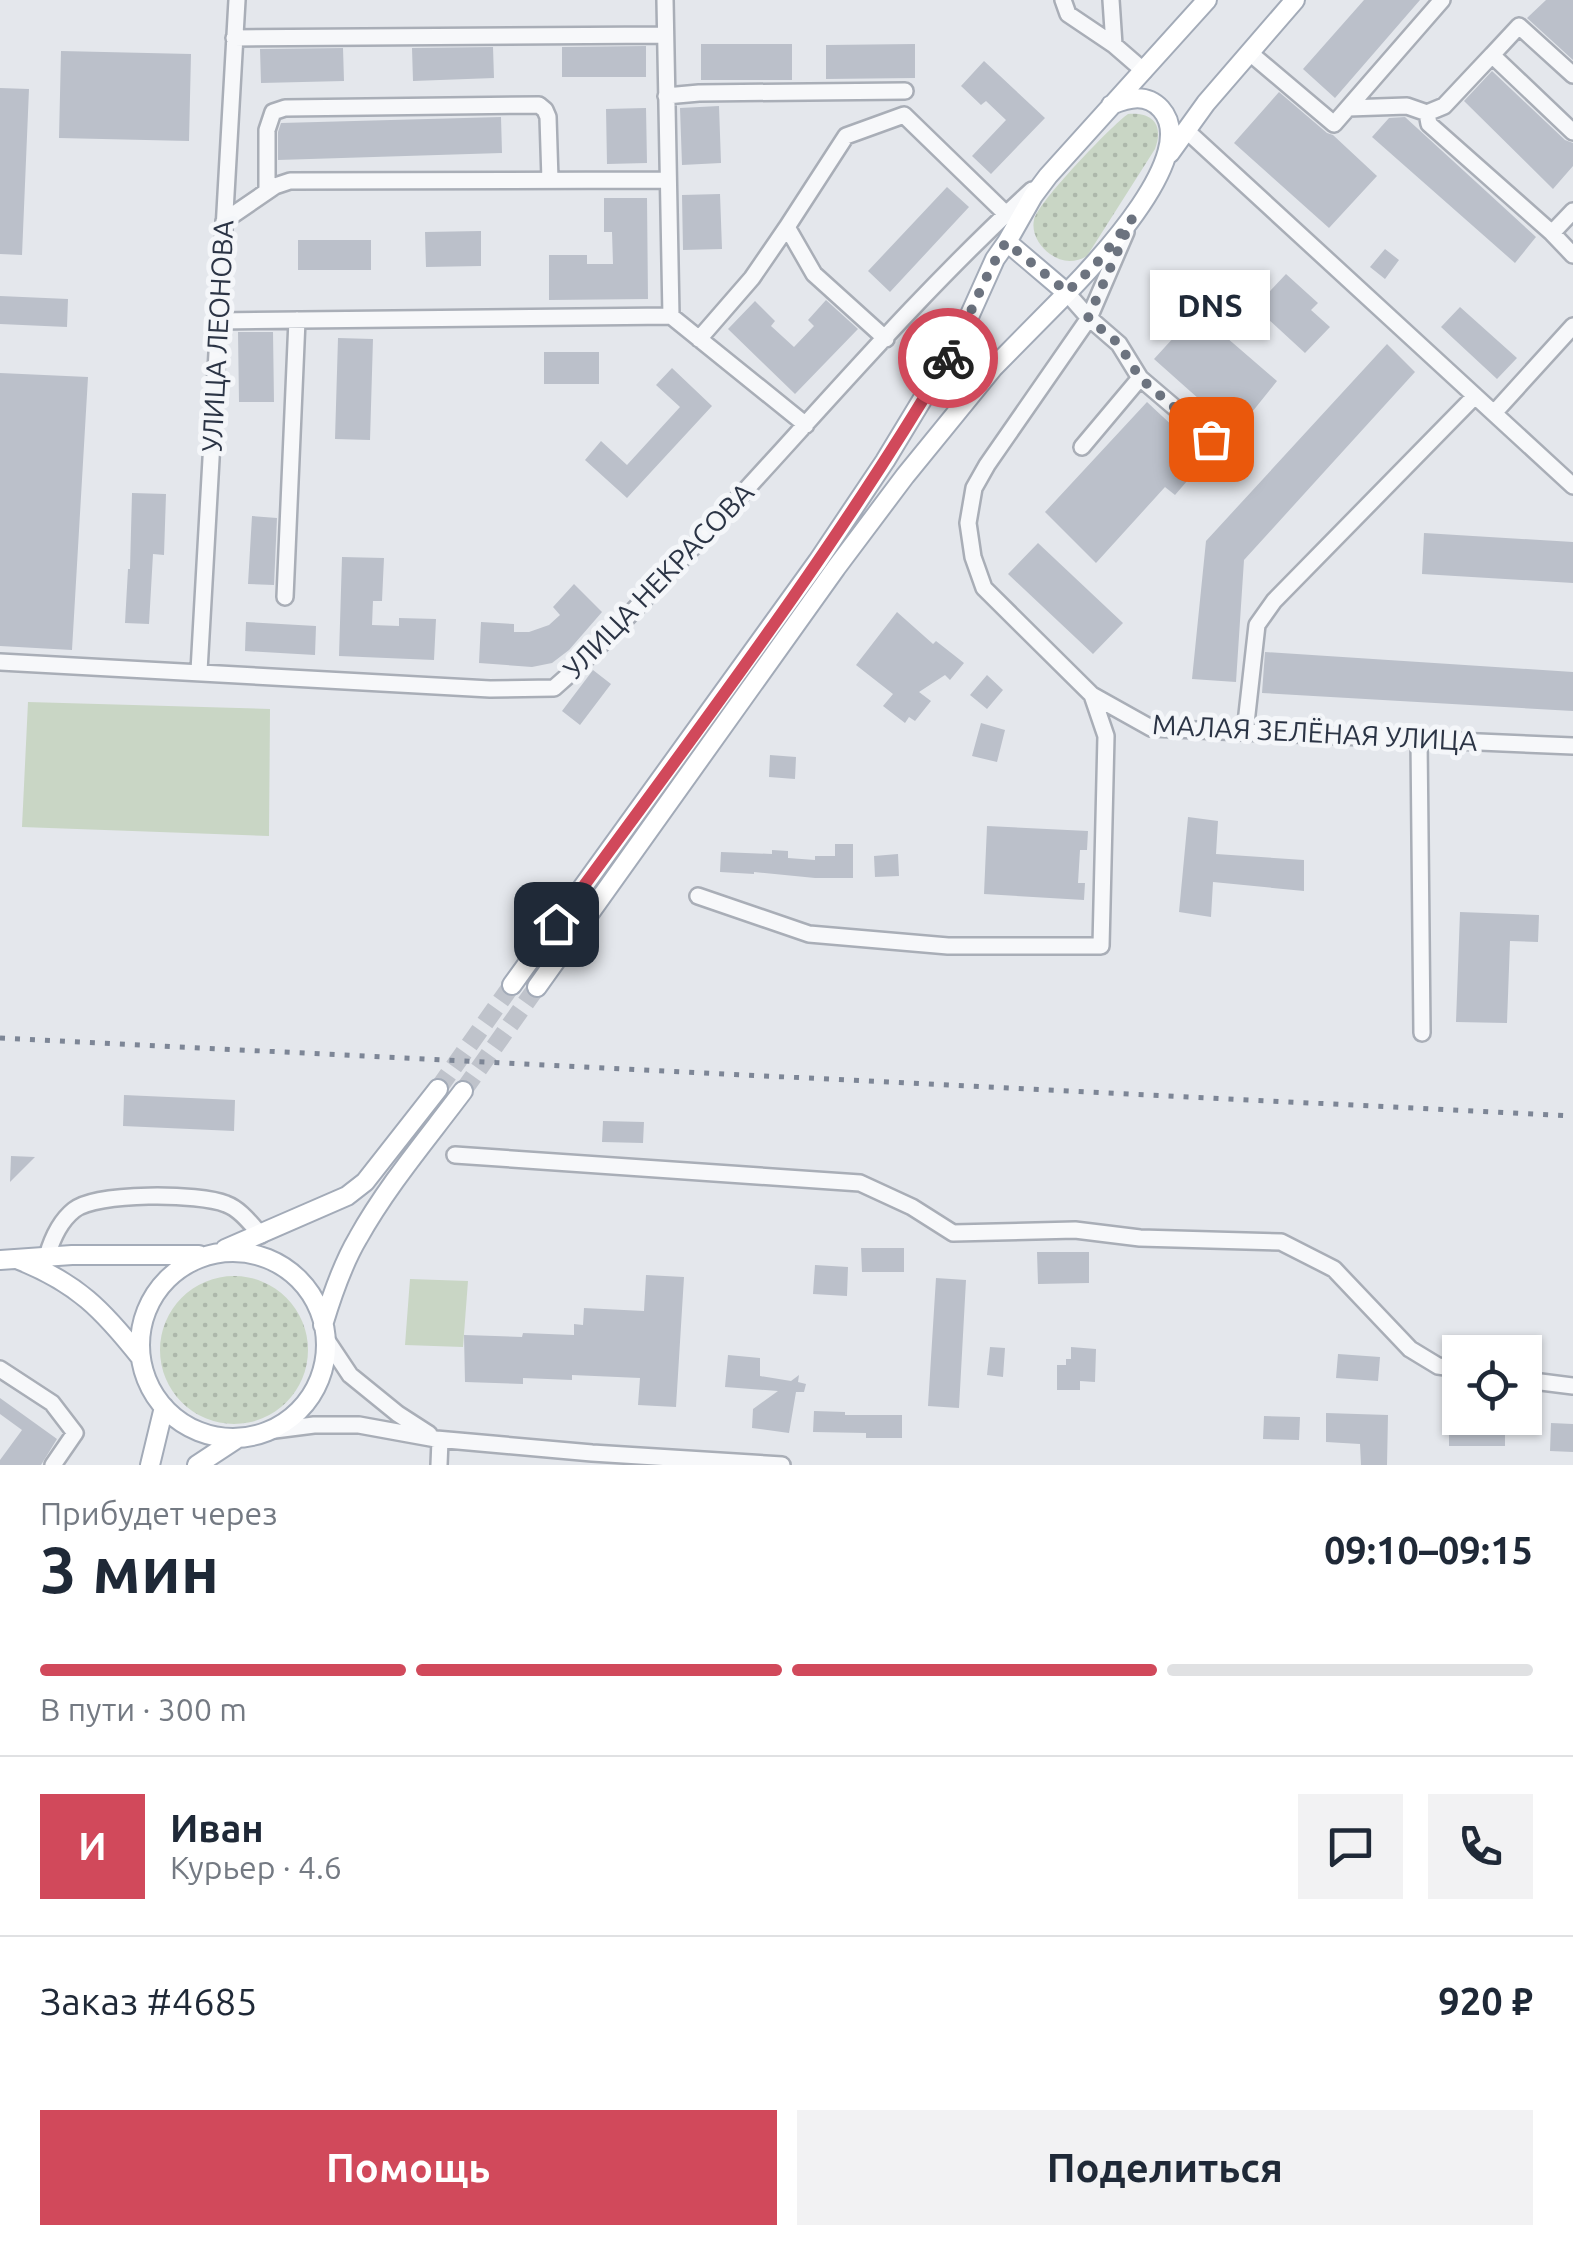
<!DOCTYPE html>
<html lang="ru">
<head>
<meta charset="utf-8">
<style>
  :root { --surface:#fff; --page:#f2f2f3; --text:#1f2937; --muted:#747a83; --line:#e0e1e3; --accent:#d1495b }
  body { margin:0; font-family:Ubuntu,sans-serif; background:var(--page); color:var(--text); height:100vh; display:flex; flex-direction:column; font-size:38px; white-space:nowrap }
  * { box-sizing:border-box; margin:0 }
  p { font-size:32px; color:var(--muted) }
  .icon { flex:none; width:55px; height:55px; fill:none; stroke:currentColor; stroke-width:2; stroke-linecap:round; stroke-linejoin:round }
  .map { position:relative; height:1465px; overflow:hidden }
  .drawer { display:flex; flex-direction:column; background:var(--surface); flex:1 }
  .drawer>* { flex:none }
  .controls { position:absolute; left:1442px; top:1335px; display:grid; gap:20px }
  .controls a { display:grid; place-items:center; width:100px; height:100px; border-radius:0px; background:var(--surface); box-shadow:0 2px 8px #0004; font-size:50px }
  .pin { position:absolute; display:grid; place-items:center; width:85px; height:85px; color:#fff; margin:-42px; border-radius:20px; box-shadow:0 5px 15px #0006 }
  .courier { position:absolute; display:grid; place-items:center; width:100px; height:100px; margin:-50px; border:8px solid #d1495b; border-radius:50%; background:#fff; color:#222; box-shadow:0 2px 12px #0007 }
  .bubble { position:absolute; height:70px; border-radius:0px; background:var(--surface); box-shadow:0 2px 8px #0004; font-size:32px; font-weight:700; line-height:70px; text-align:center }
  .headline em { font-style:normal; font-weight:700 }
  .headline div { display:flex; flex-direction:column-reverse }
  .headline { display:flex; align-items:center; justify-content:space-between; height:170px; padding:0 40px }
  h1 { font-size:65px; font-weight:700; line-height:75px }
  .bar { display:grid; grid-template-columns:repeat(4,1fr); gap:15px 10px; align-content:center; height:120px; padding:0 40px }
  .bar i { height:12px; border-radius:8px; background:var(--line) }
  .bar .on { background:var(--accent) }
  .bar p { grid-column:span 4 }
  .line { display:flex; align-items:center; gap:25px; padding:0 40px; border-top:2px solid var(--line) }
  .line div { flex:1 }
  .round { display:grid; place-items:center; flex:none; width:105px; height:105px; border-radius:0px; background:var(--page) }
  .primary-button { display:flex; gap:20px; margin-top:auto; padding:20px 40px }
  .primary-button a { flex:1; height:115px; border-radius:0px; background:var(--accent); color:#fff; font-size:40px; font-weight:700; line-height:115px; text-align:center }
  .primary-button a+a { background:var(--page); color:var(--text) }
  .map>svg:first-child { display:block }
  .grass { fill:url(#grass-dots) }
  .park { fill:#c9d6c5 }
  .building { fill:#bbc0ca }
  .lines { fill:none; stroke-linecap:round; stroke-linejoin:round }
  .major-tunnel { stroke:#bfc3cb; stroke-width:18; stroke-dasharray:18 9; stroke-linecap:butt }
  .minor-casing { stroke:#a9aeb7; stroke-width:20 }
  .major-casing { stroke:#a3abb8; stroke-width:22 }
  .minor { stroke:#f7f8fa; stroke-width:15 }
  .major { stroke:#fff; stroke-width:18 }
  .rail { stroke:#7d8696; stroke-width:5; stroke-dasharray:5 10; stroke-linecap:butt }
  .done { stroke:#6c737f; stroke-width:10; stroke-dasharray:0 18 }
  .route { stroke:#d1495b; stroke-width:12 }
  .labels { text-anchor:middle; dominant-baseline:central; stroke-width:10; stroke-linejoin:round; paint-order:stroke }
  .street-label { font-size:28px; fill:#2b3445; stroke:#f4f6f9 }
</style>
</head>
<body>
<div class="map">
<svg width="1573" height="1465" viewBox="0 0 1573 1465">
  <defs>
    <pattern id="grass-dots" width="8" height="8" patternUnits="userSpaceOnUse" patternTransform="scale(2.5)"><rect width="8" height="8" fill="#c9d6c5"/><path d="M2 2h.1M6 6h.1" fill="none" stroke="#adb8ab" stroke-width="1.8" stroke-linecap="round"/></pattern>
  </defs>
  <rect width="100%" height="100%" fill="#e4e7ec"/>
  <path class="grass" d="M1128,114C1153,112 1164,125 1155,149L1087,256C1075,263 1062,263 1050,254C1040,247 1031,233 1034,220C1037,203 1112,125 1128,114Z
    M160 1350a74 74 0 1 1 148 0a74 74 0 1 1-148 0Z"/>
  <path class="park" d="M28,702L270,709L269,836L22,827Z
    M410,1279L468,1281L463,1347L405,1345Z"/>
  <path class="building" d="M1364,0H1420L1335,98L1303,69Z
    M1546,0H1573V60L1527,18Z
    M701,44H792V80H701Z
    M915,44V78L826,79V45Z
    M646,46V77H562V47Z
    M493,47L494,78L413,81L412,48Z
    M343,48L344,81L261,83L260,49Z
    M61,51L191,54L189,141L59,138Z
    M984,61L1045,118L991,174L972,156L1006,120L986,101L981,105L961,86Z
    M1492,71L1565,140L1573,143V166L1553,189L1464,101Z
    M0,88L29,89L22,255L0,254Z
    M1279,92L1327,133L1333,135L1377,176L1329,228L1234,143Z
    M719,106L721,163L682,165L680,108Z
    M646,108L647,163L607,164L606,109Z
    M501,117L502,153L278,160V132L281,123Z
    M1405,117L1536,237L1515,263L1372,137L1389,118Z
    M947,187L969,207L890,292L868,271Z
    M720,194L722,249L683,250L682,195Z
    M604,198H647L648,299L549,300V255H587V264H613L612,232H604Z
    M481,231V266L426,267L425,232Z
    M298,240H371V270H298Z
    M1385,249L1399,260L1385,279L1370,267Z
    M1286,274L1318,303L1311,310L1330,327L1305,353L1255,307Z
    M0,296L68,299L67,327L0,324Z
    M826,300L858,329L795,394L728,329L755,301L775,321L771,326L794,347L814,326L808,320Z
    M1460,307L1517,358L1497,379L1441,327Z
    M1197,312L1277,381L1236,432L1154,359Z
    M238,332H273L274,402H239Z
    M338,338L373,339L370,440L335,439Z
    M1387,344L1415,372L1244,560L1236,682L1192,679L1206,541Z
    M544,352H599V384H544Z
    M672,368L712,406L627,498L585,460L601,441L627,465L680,407L656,385Z
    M0,373L88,377L72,650L0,646Z
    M1147,402L1207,458L1175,495L1165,487L1096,563L1045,512Z
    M132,493L166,494L164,555L153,554L149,624L125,623L128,569H130Z
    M252,516L277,518L274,585L248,584Z
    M1424,533L1573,542V583L1422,574Z
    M1038,543L1123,623L1093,654L1008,574Z
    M342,557L384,558L382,601H373L372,625L399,626V618L436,619L434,660L339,656Z
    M574,584L602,612L569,650L552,663L532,667L479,663L481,622L514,624V632H529L549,625L560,615L553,607Z
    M897,612L933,644L936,641L964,663L950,680L945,675L919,692L931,701L915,721L909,717L905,723L883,706L893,694L856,665Z
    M246,622L316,626L315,655L245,651Z
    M1265,652L1573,672V711L1262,693Z
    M593,670L611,684L580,725L562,711Z
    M987,675L1003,690L987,709L970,695Z
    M981,723L1005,730L997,762L972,756Z
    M770,755L796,757L795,779L769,777Z
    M1188,817L1218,821L1216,854L1304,860V891L1213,882L1211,917L1179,912Z
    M987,826L1088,831L1087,850H1080L1078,883H1085L1084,900L984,894Z
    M835,844H853V878H815L754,872V874L720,872L721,852L772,854V850L788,851V858L815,860V856H835Z
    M898,854L899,876L875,877L874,856Z
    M1460,912L1539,915L1538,942L1510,941L1507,1023L1456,1022Z
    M124,1095L235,1100L234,1131L123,1126Z
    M603,1121L644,1122L643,1143L602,1142Z
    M11,1156L35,1157L10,1182Z
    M861,1248H904V1272H862Z
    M1037,1252H1089V1283L1038,1284Z
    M815,1265L848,1267L847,1296L813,1294Z
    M646,1275L684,1277L676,1407L638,1405L640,1378L572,1375V1380L523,1378V1384L465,1382L464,1335L522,1337L523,1333L574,1335V1324L583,1325L584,1308L644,1311Z
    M936,1278L966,1280L959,1408L928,1406Z
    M990,1347L1005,1348L1003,1377L987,1375Z
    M1071,1347L1096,1349L1095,1382L1080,1381V1390H1057V1365H1066V1359H1071Z
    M1338,1354L1380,1357L1378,1381L1336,1378Z
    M728,1355L760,1358V1376L791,1381L799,1375L798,1382L806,1384L804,1392H796L789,1433L752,1428L753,1409L778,1391L725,1387Z
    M0,1398L57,1439L41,1465H0V1460L22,1430L0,1414Z
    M814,1411L845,1412V1415H902V1438H866V1433L813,1432Z
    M1326,1413L1388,1415L1387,1465H1361L1360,1444L1326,1442Z
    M1264,1416L1300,1417L1299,1440L1263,1439Z
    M1449,1420L1505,1421V1446H1449Z
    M1551,1423L1573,1424V1452L1550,1451Z"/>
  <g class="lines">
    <path class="major-tunnel" d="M438,1089L512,985
      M463,1091L537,987"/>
    <defs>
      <path id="minor" d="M665,0L671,316L806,425
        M1063,0L1068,14L1114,45L1144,71
        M1111,0L1114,45
        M234,38L665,35
        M1250,53L1334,124L1442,0
        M1573,75L1519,26L1492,55L1573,132
        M666,96L699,93L905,91
        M1348,108L1407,106L1427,113L1429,124L1552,233
        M1427,113L1444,106L1492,55
        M1187,131L1573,486
        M267,191V130L273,112L285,108L539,105L545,110L548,117L550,180
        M1573,211L1552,233L1573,255
        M224,221L275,186L290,181L668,180
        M787,227L846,136L904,115L1006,214
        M1126,232L1089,318L987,465L974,488L968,523L973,557L984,588L1092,695L1151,728L1573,746
        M1067,293L1089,318L1119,344L1140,378L1235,459
        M218,321L671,316
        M699,339L752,278L787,227L814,274L886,339
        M1494,413L1573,326
        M1082,447L1140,378
        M285,597L297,320
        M0,662L490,689L554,688C598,650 637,607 677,564C795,440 906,305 1032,190
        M199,671L237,0
        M1245,732L1257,625L1274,601L1475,396
        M1419,739L1422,1033
        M698,896L809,934L948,946H1101L1106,736L1092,695
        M455,1155L860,1183L912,1207L953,1233L1075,1230L1140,1238L1281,1242L1334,1269L1410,1349L1438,1366L1460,1369
        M47,1256C52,1239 60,1221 74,1210C96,1192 200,1193 226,1204C240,1209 251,1224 261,1235
        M326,1339L350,1375L398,1414L429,1434
        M0,1369L52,1403L75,1433L53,1465
        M1525,1380L1573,1386
        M267,1431L314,1425H359L436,1439L592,1453L782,1465
        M439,1465L440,1440"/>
      <path id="major" d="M1111,105C1129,98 1146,93 1161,109C1201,153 1097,262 1067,293L1007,242L1033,196L1048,176L1207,0
        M1170,153L1206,103L1295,0
        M512,985L818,561L885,461L959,339L995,259L1007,242
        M537,987L836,568L905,476L993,368L1067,293
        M225,1249L347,1196L365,1182L438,1089
        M140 1345a93 93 0 1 1 186 0a93 93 0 1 1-186 0Z
        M0,1260L72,1255H199
        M19,1260C77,1283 103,1310 141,1358
        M323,1325C332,1295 342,1265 358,1238C387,1186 427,1139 463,1091
        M150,1465L164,1407
        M197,1465L238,1438"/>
    </defs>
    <use href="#minor" class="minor-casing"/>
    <use href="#major" class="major-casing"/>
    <use href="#minor" class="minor"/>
    <use href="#major" class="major"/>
    <path class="rail" d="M0,1038L1573,1116"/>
  </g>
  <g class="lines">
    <path class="done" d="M948,358C969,320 983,278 1006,242L1067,292L1096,264L1132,219L1088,318L1119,344L1140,378L1211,439"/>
    <path class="route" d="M556,924C690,740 832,555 948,358"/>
  </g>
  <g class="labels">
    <g class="street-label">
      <text transform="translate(217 336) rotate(-87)">УЛИЦА ЛЕОНОВА</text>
      <text transform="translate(658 580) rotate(-46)">УЛИЦА НЕКРАСОВА</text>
      <text transform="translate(1315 732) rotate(3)">МАЛАЯ ЗЕЛЁНАЯ УЛИЦА</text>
    </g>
  </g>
</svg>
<div class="controls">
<a><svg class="icon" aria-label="locate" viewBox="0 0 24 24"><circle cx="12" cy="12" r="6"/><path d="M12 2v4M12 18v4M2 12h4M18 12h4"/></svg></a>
</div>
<div class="pin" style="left:1211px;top:439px;background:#ea580c"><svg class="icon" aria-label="bag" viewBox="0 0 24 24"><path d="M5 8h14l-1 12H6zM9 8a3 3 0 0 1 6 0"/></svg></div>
<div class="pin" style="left:556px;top:924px;background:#1f2937"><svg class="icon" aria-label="home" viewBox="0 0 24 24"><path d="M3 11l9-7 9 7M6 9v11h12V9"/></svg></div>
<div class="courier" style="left:948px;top:358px"><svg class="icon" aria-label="bike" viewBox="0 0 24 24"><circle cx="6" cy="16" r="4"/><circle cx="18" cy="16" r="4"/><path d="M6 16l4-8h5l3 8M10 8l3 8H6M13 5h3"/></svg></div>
<div class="bubble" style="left:1150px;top:270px;width:120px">DNS</div>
</div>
<section class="drawer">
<div class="headline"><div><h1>3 мин</h1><p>Прибудет через</p></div><em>09:10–09:15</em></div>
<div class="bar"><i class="on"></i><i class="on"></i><i class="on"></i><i></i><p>В пути · 300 m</p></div>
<div class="line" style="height:180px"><b class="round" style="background:var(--accent);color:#fff">И</b><div><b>Иван</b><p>Курьер · 4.6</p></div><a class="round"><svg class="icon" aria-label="chat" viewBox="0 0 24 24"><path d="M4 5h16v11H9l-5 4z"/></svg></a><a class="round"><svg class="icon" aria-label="phone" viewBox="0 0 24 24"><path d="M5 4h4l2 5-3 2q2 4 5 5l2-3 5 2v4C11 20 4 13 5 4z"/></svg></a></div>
<div class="line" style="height:130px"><div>Заказ #4685</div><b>920 ₽</b></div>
<div class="primary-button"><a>Помощь</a><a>Поделиться</a></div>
</section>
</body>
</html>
